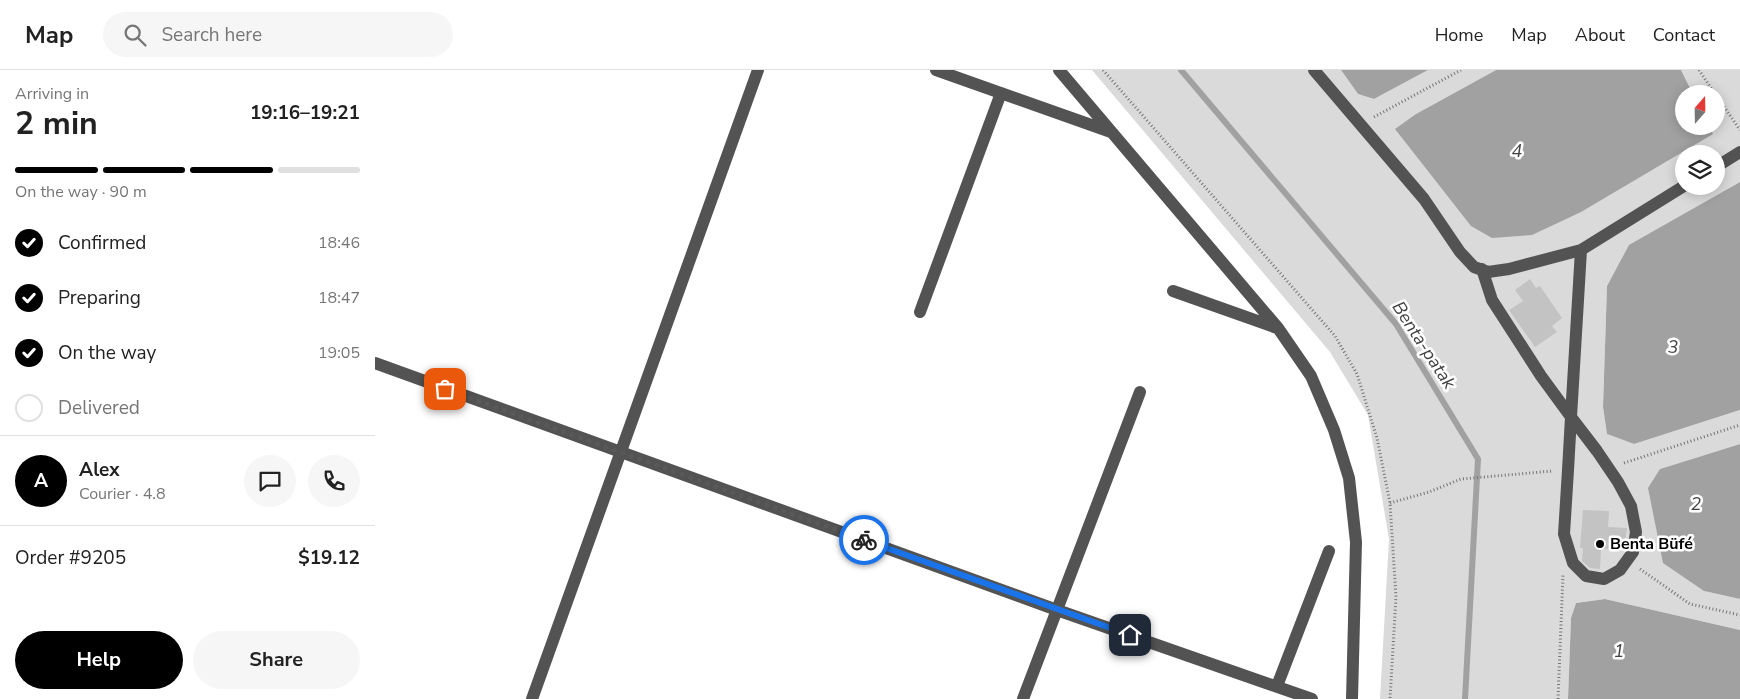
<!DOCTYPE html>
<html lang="en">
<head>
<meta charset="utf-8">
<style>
  :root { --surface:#fff; --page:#f6f6f6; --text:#222; --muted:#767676; --line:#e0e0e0; --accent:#000 }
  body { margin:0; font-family:"Nunito Sans",sans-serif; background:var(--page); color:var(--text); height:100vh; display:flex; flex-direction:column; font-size:19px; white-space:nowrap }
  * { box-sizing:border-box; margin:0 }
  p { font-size:16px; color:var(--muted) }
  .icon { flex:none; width:28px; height:28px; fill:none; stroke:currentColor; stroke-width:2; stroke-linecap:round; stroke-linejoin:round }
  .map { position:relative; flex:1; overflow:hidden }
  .details { display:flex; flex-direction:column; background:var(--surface); width:375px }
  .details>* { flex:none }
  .needle { width:32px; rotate:20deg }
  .tools { position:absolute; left:1300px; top:15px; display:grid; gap:10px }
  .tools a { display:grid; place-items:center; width:50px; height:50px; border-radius:50%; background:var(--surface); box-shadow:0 2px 12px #0003; font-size:25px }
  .pin { position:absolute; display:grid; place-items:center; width:42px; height:42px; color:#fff; margin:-21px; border-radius:10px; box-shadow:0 2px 8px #0006 }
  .courier { position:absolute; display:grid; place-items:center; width:50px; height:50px; margin:-25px; border:4px solid #1a73e8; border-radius:50%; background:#fff; color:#222; box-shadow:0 1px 6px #0007 }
  .head em { font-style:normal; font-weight:700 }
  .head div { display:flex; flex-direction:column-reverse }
  .head { display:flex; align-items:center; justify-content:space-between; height:85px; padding:0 15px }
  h1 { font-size:32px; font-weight:700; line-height:38px }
  .bar { display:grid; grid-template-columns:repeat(4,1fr); gap:8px 5px; align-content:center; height:60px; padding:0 15px }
  .bar i { height:6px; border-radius:4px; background:var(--line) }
  .bar .current { background:var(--accent) }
  .bar p { grid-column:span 4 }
  .line { display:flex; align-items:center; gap:12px; padding:0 15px; border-top:1px solid var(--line) }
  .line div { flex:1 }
  .round { display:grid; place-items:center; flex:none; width:52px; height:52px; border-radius:26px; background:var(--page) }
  ol { padding:0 15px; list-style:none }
  li { display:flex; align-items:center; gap:15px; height:55px }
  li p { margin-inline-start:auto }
  li .icon { padding:5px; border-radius:50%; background:var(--accent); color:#fff; stroke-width:4 }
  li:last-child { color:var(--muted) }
  li i { width:28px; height:28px; border:2px solid var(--line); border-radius:50% }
  .action { display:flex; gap:10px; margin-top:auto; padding:10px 15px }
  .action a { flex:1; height:58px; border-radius:30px; background:var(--accent); color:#fff; font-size:20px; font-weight:700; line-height:58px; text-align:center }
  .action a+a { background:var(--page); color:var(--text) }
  header { display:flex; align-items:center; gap:30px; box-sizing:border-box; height:70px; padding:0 25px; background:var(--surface); border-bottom:1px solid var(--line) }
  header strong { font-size:24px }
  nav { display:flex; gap:28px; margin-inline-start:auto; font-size:18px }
  .search { width:350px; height:45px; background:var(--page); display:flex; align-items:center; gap:12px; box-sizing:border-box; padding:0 18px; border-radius:28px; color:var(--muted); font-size:19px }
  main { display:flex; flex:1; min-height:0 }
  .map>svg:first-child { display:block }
  .green { fill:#dadada; fill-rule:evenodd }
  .water { fill:#a1a1a1 }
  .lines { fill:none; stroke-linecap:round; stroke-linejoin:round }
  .stream { stroke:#a1a1a1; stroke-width:6 }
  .building { fill:#c3c3c3 }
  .path { stroke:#757575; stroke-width:3; stroke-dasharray:1 2.5; stroke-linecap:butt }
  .minor { stroke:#535353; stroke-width:12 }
  .done { stroke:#595959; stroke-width:5; stroke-dasharray:0 9 }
  .route { stroke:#1a73e8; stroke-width:6 }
  .poi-dot { fill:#000; stroke:#fff; stroke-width:2 }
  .labels { text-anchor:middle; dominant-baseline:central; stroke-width:5; stroke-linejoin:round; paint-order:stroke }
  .poi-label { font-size:16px; font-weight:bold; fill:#000; stroke:#fff; text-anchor:start }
  .water-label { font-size:18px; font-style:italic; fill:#424242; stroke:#fff }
</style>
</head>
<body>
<header>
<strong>Map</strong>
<div class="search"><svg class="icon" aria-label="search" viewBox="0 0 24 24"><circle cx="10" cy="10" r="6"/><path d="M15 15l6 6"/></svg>Search here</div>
<nav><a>Home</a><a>Map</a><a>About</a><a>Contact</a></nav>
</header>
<main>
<section class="details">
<div class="head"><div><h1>2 min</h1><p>Arriving in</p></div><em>19:16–19:21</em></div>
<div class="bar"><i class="current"></i><i class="current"></i><i class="current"></i><i></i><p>On the way · 90 m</p></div>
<ol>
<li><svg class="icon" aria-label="check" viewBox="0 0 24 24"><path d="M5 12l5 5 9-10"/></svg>Confirmed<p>18:46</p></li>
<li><svg class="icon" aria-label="check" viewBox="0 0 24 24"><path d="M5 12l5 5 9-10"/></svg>Preparing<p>18:47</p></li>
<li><svg class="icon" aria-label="check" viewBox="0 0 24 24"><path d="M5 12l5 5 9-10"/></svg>On the way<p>19:05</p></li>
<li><i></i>Delivered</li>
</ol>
<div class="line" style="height:90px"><b class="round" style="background:var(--accent);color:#fff">A</b><div><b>Alex</b><p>Courier · 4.8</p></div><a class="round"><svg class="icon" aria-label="chat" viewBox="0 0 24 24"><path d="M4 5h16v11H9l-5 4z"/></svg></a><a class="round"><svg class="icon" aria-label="phone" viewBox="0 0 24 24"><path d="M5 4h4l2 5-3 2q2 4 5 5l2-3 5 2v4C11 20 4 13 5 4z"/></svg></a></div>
<div class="line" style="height:65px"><div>Order #9205</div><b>$19.12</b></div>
<div class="action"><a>Help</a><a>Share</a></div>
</section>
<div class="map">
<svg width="1365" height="629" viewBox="0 0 1365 629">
  <rect width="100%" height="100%" fill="#fff"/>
  <path class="green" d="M717,0H966L983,24L999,29L1053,0H1121L1041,44L1337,64L1334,56H1341V24H1318L1306,0H1365V112L1254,176L1232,216L1228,337L1232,364L1259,374L1365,340V374L1285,399L1329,521L1365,529V560L1230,529L1201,533L1196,548L1193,629H1005L1014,469L993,345L955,282ZM1309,84H1341V116H1309Z"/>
  <path class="water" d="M966,0H1053L999,29L983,24Z
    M1121,0H1306L1318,24H1309V56H1334L1338,64L1206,142L1157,165L1117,168L1096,156L1020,59L1041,44Z
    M1365,112V340L1259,374L1232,364L1228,337L1232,216L1254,175Z
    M1365,374V529L1329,521L1288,493L1273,418L1285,399Z
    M1230,529L1365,560V629H1193L1196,548L1201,533Z"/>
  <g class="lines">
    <path class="stream" d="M806,0L1021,254L1103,389L1090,629"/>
  </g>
  <path class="building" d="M1155,209L1161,218L1165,216L1187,248L1177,256L1182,262L1160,277L1134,240L1148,231L1140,220Z
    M1208,440L1234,441L1233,457L1252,458L1249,480L1226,479L1225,499L1215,498L1207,491L1208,478H1205Z"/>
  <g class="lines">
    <path class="path" d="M728,0L960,266L982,304L1002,368L1015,433L1021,527L1015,629
      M1324,0L1340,24
      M1341,25L1365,60
      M999,47L1086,0
      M1249,393L1365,355
      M1015,433L1054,422L1086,409L1178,401
      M1265,499L1315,534L1365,545
      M1183,629L1188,505"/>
    <path class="minor" d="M561,0L736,62
      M684,0L903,258L936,306L959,360L974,408L981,472L977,629
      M939,0L1049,129L1085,182L1099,197L1113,202L1134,199L1206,180
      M1341,97L1365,82
      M1107,199L1117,230L1166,306L1196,347L1222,381L1243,412L1256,436L1261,462L1258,482L1245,500L1229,509L1211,506L1198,493L1189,464L1193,400L1196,347L1206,180L1309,116
      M798,221L902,258
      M545,242L626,23
      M0,293L682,540L937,629
      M902,616L954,481
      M157,629L383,0
      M648,629L765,322"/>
  </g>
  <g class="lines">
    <path class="done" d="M70,319L489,470"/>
    <path class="route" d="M489,470L755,565"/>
  </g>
  <circle class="poi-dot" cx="1225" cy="474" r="5"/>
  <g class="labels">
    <g class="poi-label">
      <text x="1235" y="474">Benta Büfé</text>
    </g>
    <g class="water-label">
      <text x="1142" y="81">4</text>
      <text transform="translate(1049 275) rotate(57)">Benta-patak</text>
      <text x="1298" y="277">3</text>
      <text x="1321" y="434">2</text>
      <text x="1244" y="581">1</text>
    </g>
  </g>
</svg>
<div class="tools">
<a><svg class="needle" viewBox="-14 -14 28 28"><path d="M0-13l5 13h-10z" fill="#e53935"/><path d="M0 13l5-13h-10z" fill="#767676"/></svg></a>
<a><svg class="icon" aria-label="layers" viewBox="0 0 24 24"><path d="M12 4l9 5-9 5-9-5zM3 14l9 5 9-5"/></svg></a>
</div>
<div class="pin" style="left:70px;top:319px;background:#ea580c"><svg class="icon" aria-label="bag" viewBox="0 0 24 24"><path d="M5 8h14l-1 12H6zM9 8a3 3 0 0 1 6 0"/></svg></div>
<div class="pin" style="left:755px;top:565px;background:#1f2937"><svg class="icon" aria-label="home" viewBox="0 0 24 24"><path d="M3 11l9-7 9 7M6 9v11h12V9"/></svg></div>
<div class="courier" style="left:489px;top:470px"><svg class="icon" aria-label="bike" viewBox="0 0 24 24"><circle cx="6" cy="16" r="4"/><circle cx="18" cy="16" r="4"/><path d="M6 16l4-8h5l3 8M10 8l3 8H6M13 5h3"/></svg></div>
</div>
</main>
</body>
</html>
